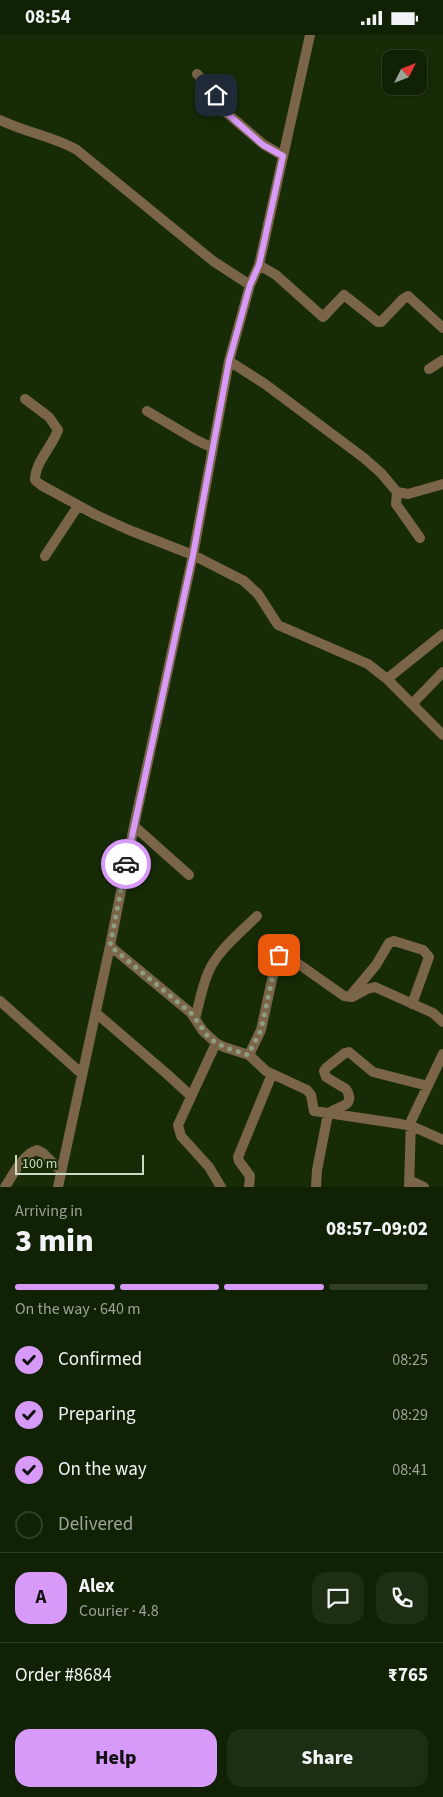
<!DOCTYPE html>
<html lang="en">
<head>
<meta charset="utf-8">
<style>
  :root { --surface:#112104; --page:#1e2e13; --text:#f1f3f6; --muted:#9ca39a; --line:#303e26; --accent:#d89af8 }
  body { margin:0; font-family:"Source Sans 3",sans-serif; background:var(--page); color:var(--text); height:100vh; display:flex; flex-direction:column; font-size:19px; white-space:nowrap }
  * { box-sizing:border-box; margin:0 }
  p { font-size:16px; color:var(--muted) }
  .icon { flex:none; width:28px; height:28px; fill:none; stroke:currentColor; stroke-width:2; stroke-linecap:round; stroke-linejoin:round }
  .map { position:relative; height:1152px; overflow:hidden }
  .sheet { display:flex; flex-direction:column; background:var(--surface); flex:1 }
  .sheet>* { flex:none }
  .needle { width:32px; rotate:48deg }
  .controls { position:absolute; left:382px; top:15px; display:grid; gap:10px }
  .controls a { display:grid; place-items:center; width:45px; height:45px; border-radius:10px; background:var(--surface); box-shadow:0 1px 4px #0004,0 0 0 1px var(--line); font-size:25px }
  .scale { position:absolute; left:15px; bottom:12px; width:129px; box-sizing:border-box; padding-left:5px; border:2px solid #ccdac4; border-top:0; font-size:14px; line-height:18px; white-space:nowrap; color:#ccdac4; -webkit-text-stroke:4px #172c06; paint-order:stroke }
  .pin { position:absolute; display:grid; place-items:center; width:42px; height:42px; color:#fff; margin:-21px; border-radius:10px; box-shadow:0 2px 8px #0006 }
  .courier { position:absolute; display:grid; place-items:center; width:50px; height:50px; margin:-25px; border:4px solid #d89af8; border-radius:50%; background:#fff; color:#222; box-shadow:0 1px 6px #0007 }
  .head em { font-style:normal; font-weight:800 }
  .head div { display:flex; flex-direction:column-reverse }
  .head { display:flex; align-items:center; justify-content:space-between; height:85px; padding:0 15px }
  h1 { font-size:32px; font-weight:800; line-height:38px }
  .bar { display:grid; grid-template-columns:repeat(4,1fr); gap:8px 5px; align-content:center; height:60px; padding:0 15px }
  .bar i { height:6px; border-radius:4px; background:var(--line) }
  .bar .selected { background:var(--accent) }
  .bar p { grid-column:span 4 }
  .line { display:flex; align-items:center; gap:12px; padding:0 15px; border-top:1px solid var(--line) }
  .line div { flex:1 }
  .round { display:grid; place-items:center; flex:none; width:52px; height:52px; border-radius:15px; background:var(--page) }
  ol { padding:0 15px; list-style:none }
  li { display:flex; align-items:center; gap:15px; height:55px }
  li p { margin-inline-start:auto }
  li .icon { padding:5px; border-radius:50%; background:var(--accent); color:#111; stroke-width:4 }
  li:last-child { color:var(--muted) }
  li i { width:28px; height:28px; border:2px solid var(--line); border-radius:50% }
  .button { display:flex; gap:10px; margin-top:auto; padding:10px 15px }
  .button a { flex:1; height:58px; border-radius:15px; background:var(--accent); color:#111; font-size:20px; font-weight:800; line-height:58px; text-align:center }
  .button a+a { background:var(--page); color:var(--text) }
  .status { display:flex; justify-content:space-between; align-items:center; height:35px; padding:0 25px; background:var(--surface); direction:ltr }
  .status svg { height:14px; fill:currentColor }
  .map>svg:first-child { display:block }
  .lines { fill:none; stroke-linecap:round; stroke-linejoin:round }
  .minor { stroke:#7a6549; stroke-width:10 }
  .done { stroke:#8d9d82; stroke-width:5; stroke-dasharray:0 9 }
  .route { stroke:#d89af8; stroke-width:6 }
</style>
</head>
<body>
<div class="status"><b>08:54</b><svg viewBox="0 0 49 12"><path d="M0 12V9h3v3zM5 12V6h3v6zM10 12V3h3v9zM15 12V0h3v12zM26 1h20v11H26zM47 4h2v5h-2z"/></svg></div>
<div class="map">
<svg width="443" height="1152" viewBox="0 0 443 1152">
  <rect width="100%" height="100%" fill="#172c06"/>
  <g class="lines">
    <path class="minor" d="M197,39L216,58L214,67L263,109L283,121
      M0,85C24,97 55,102 77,115L213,226L250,250
      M259,230L276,240L323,282L344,260L378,287H381L403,264L408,261L443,293
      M229,326L265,349L364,423L381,438L397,457L408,459L443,449
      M429,334L443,325
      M25,364L49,382L58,395C52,412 35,427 35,445L41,450L96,480L129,495L193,520L244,546L258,559L278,590L368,629L387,644L443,700
      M147,376L196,405L213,413
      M397,457L396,469L420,503
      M45,521L78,471
      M387,644L443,599
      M412,669L443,637
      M134,791L189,840
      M110,911L191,978L203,996L216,1008L224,1012L249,1020L266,1036L307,1055L311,1060L314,1076L401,1089L414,1092L443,1105
      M350,961L376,930L389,908L394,906L423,915L429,922L412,969
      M0,966L82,1039
      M96,978L167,1039L191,1061
      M195,984C199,969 202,952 208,938C216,917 241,897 257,881
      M216,1008L178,1090L181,1101L209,1132L221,1152
      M249,1020L261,995L277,922L283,918L344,961L352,962L367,954L375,952L433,978L443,987
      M409,1145L424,1152
      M5,1152C13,1140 23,1119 37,1115L43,1118L61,1136
      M58,1152L110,911L134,791L193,520L229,326L250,250L259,230L310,0
      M249,1152L250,1141L239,1126L238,1122L272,1039
      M316,1152L317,1135L328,1079C334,1071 358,1073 346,1054L326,1042L324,1036L326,1033L345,1018L349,1017L373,1037L428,1051
      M409,1152L411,1086L443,1019"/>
  </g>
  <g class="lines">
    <path class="done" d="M126,829L110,911L191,978L210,1004L224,1012L248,1020L261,995L277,922L279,920"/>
    <path class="route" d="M126,829L193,520L229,326L250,250L259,230L283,121L263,110L214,67L213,65L216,60"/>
  </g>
</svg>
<div class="controls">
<a><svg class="needle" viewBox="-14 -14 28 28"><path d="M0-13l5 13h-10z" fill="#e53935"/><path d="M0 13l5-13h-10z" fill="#9ca39a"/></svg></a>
</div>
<div class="scale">100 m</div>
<div class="pin" style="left:279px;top:920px;background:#ea580c"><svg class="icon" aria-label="bag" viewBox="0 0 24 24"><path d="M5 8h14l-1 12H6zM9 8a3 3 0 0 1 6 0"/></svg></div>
<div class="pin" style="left:216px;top:60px;background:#1f2937"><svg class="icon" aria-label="home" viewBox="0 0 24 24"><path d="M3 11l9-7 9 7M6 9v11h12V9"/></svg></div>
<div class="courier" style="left:126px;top:829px"><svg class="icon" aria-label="car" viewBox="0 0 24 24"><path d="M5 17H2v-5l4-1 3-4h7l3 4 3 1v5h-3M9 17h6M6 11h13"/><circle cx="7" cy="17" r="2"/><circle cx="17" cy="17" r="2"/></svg></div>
</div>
<section class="sheet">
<div class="head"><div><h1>3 min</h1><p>Arriving in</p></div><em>08:57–09:02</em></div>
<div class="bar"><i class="selected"></i><i class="selected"></i><i class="selected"></i><i></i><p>On the way · 640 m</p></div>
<ol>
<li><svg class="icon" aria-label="check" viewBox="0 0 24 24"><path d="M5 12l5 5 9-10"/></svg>Confirmed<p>08:25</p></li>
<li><svg class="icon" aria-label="check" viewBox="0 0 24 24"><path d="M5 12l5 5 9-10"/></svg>Preparing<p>08:29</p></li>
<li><svg class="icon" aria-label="check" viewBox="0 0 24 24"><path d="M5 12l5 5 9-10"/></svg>On the way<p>08:41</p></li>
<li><i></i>Delivered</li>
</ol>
<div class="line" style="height:90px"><b class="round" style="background:var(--accent);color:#111">A</b><div><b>Alex</b><p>Courier · 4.8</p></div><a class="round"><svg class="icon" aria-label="chat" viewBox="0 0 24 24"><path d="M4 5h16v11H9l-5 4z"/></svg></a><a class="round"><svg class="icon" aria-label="phone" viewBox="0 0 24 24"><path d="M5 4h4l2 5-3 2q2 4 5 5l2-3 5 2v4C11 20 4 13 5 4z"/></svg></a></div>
<div class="line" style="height:65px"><div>Order #8684</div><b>₹765</b></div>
<div class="button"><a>Help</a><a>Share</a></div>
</section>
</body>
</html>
